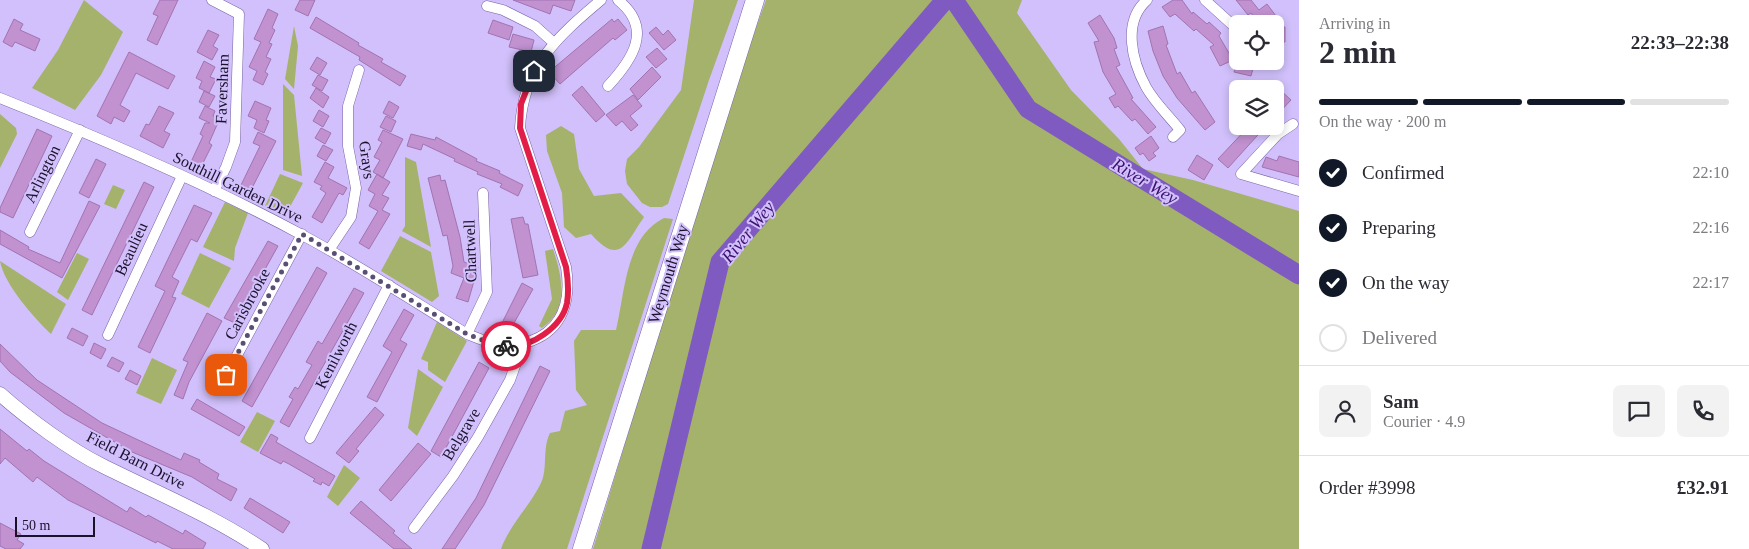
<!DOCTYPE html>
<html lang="en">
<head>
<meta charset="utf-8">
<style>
  :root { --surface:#fff; --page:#f2f2f3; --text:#2b2b33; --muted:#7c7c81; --line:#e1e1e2; --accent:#111827 }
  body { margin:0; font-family:Georgia,serif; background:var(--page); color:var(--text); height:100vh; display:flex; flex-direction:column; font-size:19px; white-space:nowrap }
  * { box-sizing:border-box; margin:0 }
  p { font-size:16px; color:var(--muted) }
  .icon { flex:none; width:28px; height:28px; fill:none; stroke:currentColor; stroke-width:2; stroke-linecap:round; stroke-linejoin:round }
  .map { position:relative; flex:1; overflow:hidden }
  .panel { display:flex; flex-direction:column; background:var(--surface); width:450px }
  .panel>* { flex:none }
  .buttons { position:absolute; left:1229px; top:15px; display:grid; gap:10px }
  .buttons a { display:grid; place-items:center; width:55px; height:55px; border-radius:8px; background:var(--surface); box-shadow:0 2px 8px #0003; font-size:25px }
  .scale { position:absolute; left:15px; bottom:12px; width:80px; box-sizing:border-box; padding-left:5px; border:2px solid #1a112b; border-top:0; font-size:14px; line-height:18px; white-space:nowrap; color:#1a112b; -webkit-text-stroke:4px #d1c0fb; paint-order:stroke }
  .pin { position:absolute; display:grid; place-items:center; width:42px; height:42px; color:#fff; margin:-21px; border-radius:10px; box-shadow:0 2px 8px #0006 }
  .courier { position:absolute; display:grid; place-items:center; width:50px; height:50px; margin:-25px; border:4px solid #e11d48; border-radius:50%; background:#fff; color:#222; box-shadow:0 1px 6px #0007 }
  .overview em { font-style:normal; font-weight:800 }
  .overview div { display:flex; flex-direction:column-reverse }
  .overview { display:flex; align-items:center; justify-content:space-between; height:85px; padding:0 20px }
  h1 { font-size:32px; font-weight:800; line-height:38px }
  .bar { display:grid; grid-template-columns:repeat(4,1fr); gap:8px 5px; align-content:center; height:60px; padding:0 20px }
  .bar i { height:6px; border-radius:4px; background:var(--line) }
  .bar .selected { background:var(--accent) }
  .bar p { grid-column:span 4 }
  .line { display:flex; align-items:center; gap:12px; padding:0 20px; border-top:1px solid var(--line) }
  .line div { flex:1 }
  .round { display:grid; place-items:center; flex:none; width:52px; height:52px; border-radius:8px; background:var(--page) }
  ol { padding:0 20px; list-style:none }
  li { display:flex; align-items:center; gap:15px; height:55px }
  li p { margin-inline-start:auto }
  li .icon { padding:5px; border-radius:50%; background:var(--accent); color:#fff; stroke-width:4 }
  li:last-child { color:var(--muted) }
  li i { width:28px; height:28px; border:2px solid var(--line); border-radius:50% }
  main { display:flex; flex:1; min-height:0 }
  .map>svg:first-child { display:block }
  .green { fill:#a4b26b }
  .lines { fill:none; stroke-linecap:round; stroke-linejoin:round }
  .river { stroke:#7f5ac1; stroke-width:19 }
  .building { fill:#c191d0; stroke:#a273b1 }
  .street-casing { stroke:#7862a5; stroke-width:11 }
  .secondary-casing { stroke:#7862a5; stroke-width:15 }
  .highway-casing { stroke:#7862a5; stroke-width:19 }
  .street { stroke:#fff; stroke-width:10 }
  .secondary { stroke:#fff; stroke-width:14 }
  .highway { stroke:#fff; stroke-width:18 }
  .done { stroke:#5a4e74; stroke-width:5; stroke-dasharray:0 9 }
  .route { stroke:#e11d48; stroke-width:6 }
  .labels { text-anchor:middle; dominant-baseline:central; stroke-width:4; stroke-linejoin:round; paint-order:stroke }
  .street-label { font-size:16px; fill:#1a112b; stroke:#d1c0fb }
  .water-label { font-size:18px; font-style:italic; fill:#3d1070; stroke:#d1c0fb }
</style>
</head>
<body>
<main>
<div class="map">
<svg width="1299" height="549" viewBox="0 0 1299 549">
  <rect width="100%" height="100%" fill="#d1c0fb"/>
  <path class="green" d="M84,0L123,32L101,75L75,110L32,88L58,50Z
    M694,0H738L709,80L668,204L662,207H650L642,203L627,184L625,171L627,159L639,147L681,90Z
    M766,0H1022L1017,13L1071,90L1119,139L1143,169L1193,180L1299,211V549H593L724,118Z
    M294,26L298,46L294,89L285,79Z
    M283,84L294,95L302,176L283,170Z
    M0,114L16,128L17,134L0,168Z
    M561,126L574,134L579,169L594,196L621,193L644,217C626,243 620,267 591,234L576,238L564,227L562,193L547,151L546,135Z
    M405,157L416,162L431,247L402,231L405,226Z
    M280,174L303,183L285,216L265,206Z
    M113,185L125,190L116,209L104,204Z
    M225,202L248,213L235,248L234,261L203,247Z
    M664,218L673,219L567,549H501C510,524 530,506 541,483C548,469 542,449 550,433L560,431L565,411L587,405L576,390L574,341L581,330H616C625,293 625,237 664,218Z
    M400,236L431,252L439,296L432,302L381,271Z
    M553,249C562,276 570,309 542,328L539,326L552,299L545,251Z
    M77,253L89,259L68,300L57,292Z
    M200,253L231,268L209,308L181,294Z
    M0,261L66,304L51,334C34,318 4,284 0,261Z
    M437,322L467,341L445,382L428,370V362L421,359Z
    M152,358L177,370L161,404L136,393Z
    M418,369L443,387L417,436L408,428Z
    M257,412L275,421L258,452L240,442Z
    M344,465L360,478L338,506L327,497Z"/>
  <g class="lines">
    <path class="river" d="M954,0L1028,109L1299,275
      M651,549L720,262L945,0"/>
  </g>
  <path class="building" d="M160,0H178L157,45L147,40L158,16L153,14Z
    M300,0H315L308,16L295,10Z
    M513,0H575L571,11L553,5L550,14Z
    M1173,0H1182L1192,14L1193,12L1207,24L1209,22L1221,33L1219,36L1233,60L1220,66L1210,47L1214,45L1196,29L1194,31L1175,14L1170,17L1162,7Z
    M1236,0H1251L1259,10L1267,4L1276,16L1267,22L1263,18L1258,22L1251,13L1248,15Z
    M268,9L278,14L272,28L275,30L269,43L272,44L266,57L271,59L265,72L268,74L263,85L253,80L257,71L249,67L261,42L254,39Z
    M1100,15L1114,38L1117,48L1114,49L1120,65L1116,67L1133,98L1131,99L1156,127L1148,134L1135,119L1132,121L1118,106L1115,108L1109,98L1116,94L1103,72L1094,42L1099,41L1088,23Z
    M316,17L359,43L358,45L383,59L381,62L406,76L400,86L359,60L360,57L310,28Z
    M14,19L23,24L20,30L40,39L35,51L15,42L12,47L3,42Z
    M612,19L614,22L618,19L627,30L615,40L613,38L560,84L549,72Z
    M493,20L513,27L509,40L488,33Z
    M1163,26L1168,44L1166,45L1177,74L1180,72L1192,93L1195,91L1215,122L1205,130L1177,98L1163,76L1153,51L1148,31Z
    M656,27L663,35L668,30L676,40L664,50L649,33Z
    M1275,27H1285V42H1283L1275,53Z
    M208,30L219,35L213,46L218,49L212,60L197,52Z
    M513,34L534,40L531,52L509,47Z
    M657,48L667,59L656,68L646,57Z
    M129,52L175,76L168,89L136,73L120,105L130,111L124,122L114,117L111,124L97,116Z
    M317,57L327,63L320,75L310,69Z
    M204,61L215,67L210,77L216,79L209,93L199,88L202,81L196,78Z
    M1237,61H1255L1251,76L1234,72Z
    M652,67L661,77L638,100L630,89Z
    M318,75L328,80L322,91L312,85Z
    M582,86L605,114L596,122L572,95Z
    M316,88L329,97L323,108L310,98Z
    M1279,89L1291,100L1275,117V93Z
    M204,91L215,96L209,107L199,102Z
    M633,95L642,106L630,116L638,125L631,131L622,121L616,126L606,115Z
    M255,101L271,108L266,120L269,121L264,133L254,128L257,120L248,116Z
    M389,101L399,107L393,118L383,113Z
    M159,106L174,113L164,131L170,134L163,148L140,136L146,124L149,125Z
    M205,106L215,111L213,116L220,118L209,143L212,145L201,167L191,162L203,136L200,134L205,123H210L199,118Z
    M319,110L329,116L323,127L313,121Z
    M386,116L396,121L391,132L380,127Z
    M1249,126H1266L1228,168L1218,159Z
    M321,128L331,133L325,144L315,138Z
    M37,129L52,136L13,218L0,212V208Z
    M383,130L403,139L383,178L373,172L380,160L374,157L382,142L378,140Z
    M258,132L276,141L251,190L241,185L260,146L253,143Z
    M411,134L435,140L436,137L477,159L476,161L500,171L499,173L523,185L518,196L500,187L502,184L477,174L478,172L454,161L455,159L423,144L421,150L407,146Z
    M1151,136L1159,148L1153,153L1156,156L1149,161L1143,153L1140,155L1135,148Z
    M323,145L333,150L326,161L317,156Z
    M1197,155L1213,165L1204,180L1188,170Z
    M1279,156L1299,162V177L1262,167L1266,157L1277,161Z
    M96,159L106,164L89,198L79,193Z
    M325,162L334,167L328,178L347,188L343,195L339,193L322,223L312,217L326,193L320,189L322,186L314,182Z
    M377,174L390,182L382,195L389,198L382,210L390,214L369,249L359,243L378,211L369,206L375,194L368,190Z
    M440,175L441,181L445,180L460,237L464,262L478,267L468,302L456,298L464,278L451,273L453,266L447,235L443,236L428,178Z
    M144,182L154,187L92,315L82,310Z
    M89,201L100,206L62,278L0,244V230L29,247L28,249L60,263Z
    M194,205L212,213L197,242L191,239L172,277L179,281L172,297L176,298L150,353L138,347L165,291L155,286Z
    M523,217L525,224H528L538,275L523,278L511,219Z
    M268,241L278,246L235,323L224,318Z
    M317,267L327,273L252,407L242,401Z
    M522,283L533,289L509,332L500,327Z
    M354,288L364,293L289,427L280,422L293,399L289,397L295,387L298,389L312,365L306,362L318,341L322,344Z
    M404,309L414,315L400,340L407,344L377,402L367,397L392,352L383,346Z
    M207,313L222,321L189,382L183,399L174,395L188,362L183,360Z
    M72,328L88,336L83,346L67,338Z
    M94,343L106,349L101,359L90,353Z
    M0,344L37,380L102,423L181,460L184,453L200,460L199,462L219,474L217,479L237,489L231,501L192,477L132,452L64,413L10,372L0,361Z
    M112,357L124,363L119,372L107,366Z
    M479,362L489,368L441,457L431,451Z
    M540,366L550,371L484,505L455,549H442L476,498Z
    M130,370L141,376L137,385L125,379Z
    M197,399L245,427L239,436L191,409Z
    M375,407L384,415L356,449L359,451L349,463L336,453Z
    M0,429L27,451L29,449L44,461L127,512L130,507L146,517L148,515L183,534L185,530L206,543L203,549H173L157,541L156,543L68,500L37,477L33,482L5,458L0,464Z
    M271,434L278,438L276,442L335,476L329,486L322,482L321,485L313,481L315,479L289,464L283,461L281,464L260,453Z
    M418,443L431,454L391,501L379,490Z
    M250,498L290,522L283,533L244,508Z
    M361,501L395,531L393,533L412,549H394L350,513Z
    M0,523L21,534L17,540L24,544L20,549H6L0,546Z"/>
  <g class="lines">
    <defs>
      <path id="street" d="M212,0L239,14L235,142L226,167L214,191
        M1147,0C1122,22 1132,61 1146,87C1155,103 1169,116 1180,130L1173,137
        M1205,0L1238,30
        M487,6L503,10L535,26L554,43
        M608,86C632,60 654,29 618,0
        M0,98C103,139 206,183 304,236C360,266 413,301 467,334C482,340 496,346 512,347C518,347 525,343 531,341C564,329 571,299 566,267L520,128C523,67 557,37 601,0
        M1293,124L1278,134L1241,174L1299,191
        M30,232L80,130
        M329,250L351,217L356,188L348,146V106L359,70
        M467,334L487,292L483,193
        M108,335L182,176
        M219,389L302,234
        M310,438L389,285
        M414,528L453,476L478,437L510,380L516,363L514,347"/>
      <path id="secondary" d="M0,394C27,418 70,450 103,466C157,493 211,515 262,549"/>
      <path id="highway" d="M582,549L755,0"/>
    </defs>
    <use href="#street" class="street-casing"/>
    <use href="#secondary" class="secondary-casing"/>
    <use href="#highway" class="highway-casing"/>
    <use href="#street" class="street"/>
    <use href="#secondary" class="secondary"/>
    <use href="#highway" class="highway"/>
  </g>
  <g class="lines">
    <path class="done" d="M226,375L302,234L467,334L490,343L506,346"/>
    <path class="route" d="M506,346C530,349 562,327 567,303C569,291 568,279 566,267L520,128L521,104L534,71"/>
  </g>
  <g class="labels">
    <g class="street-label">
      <text transform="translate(222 89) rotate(-88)">Faversham</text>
      <text transform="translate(367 160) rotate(82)">Grays</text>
      <text transform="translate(42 174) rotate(-64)">Arlington</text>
      <text transform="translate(238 187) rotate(26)">Southill Garden Drive</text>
      <text transform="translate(131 249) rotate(-65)">Beaulieu</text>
      <text transform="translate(470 251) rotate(-92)">Chartwell</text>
      <text transform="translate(668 274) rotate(-73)">Weymouth Way</text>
      <text transform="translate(247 304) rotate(-62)">Carisbrooke</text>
      <text transform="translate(336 355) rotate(-63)">Kenilworth</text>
      <text transform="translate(461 434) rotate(-59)">Belgrave</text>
      <text transform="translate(136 460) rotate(27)">Field Barn Drive</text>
    </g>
    <g class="water-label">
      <text transform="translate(1145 181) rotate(31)">River Wey</text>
      <text transform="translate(748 232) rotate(-51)">River Wey</text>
    </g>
  </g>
</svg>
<div class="buttons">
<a><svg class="icon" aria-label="locate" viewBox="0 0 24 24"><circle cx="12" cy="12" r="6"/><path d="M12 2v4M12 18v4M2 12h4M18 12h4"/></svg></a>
<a><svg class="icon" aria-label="layers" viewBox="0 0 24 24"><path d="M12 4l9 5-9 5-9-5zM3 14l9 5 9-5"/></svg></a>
</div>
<div class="scale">50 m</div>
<div class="pin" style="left:226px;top:375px;background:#ea580c"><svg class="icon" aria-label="bag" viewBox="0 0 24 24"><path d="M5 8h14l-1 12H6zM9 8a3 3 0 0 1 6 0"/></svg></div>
<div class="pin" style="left:534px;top:71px;background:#1f2937"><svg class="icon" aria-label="home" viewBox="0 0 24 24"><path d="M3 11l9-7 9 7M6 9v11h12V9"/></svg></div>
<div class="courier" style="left:506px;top:346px"><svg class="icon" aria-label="bike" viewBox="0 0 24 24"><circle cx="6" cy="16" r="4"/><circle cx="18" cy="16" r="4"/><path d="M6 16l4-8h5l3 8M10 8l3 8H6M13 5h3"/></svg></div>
</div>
<section class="panel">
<div class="overview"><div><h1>2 min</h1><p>Arriving in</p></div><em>22:33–22:38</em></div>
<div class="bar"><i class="selected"></i><i class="selected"></i><i class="selected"></i><i></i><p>On the way · 200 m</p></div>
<ol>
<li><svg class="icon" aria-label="check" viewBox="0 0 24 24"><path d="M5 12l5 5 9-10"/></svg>Confirmed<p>22:10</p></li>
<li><svg class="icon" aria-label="check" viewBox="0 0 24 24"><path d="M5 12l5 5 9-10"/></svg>Preparing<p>22:16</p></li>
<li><svg class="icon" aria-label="check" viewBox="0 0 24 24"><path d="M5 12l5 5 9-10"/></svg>On the way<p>22:17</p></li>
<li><i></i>Delivered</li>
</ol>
<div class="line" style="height:90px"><a class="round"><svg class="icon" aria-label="person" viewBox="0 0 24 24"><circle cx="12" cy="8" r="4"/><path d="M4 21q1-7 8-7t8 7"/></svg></a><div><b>Sam</b><p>Courier · 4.9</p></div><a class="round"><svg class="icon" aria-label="chat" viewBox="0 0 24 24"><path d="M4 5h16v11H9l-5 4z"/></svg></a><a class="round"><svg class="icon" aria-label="phone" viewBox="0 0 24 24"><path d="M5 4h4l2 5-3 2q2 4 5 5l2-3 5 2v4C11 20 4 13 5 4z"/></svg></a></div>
<div class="line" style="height:65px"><div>Order #3998</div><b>£32.91</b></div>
</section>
</main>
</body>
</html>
